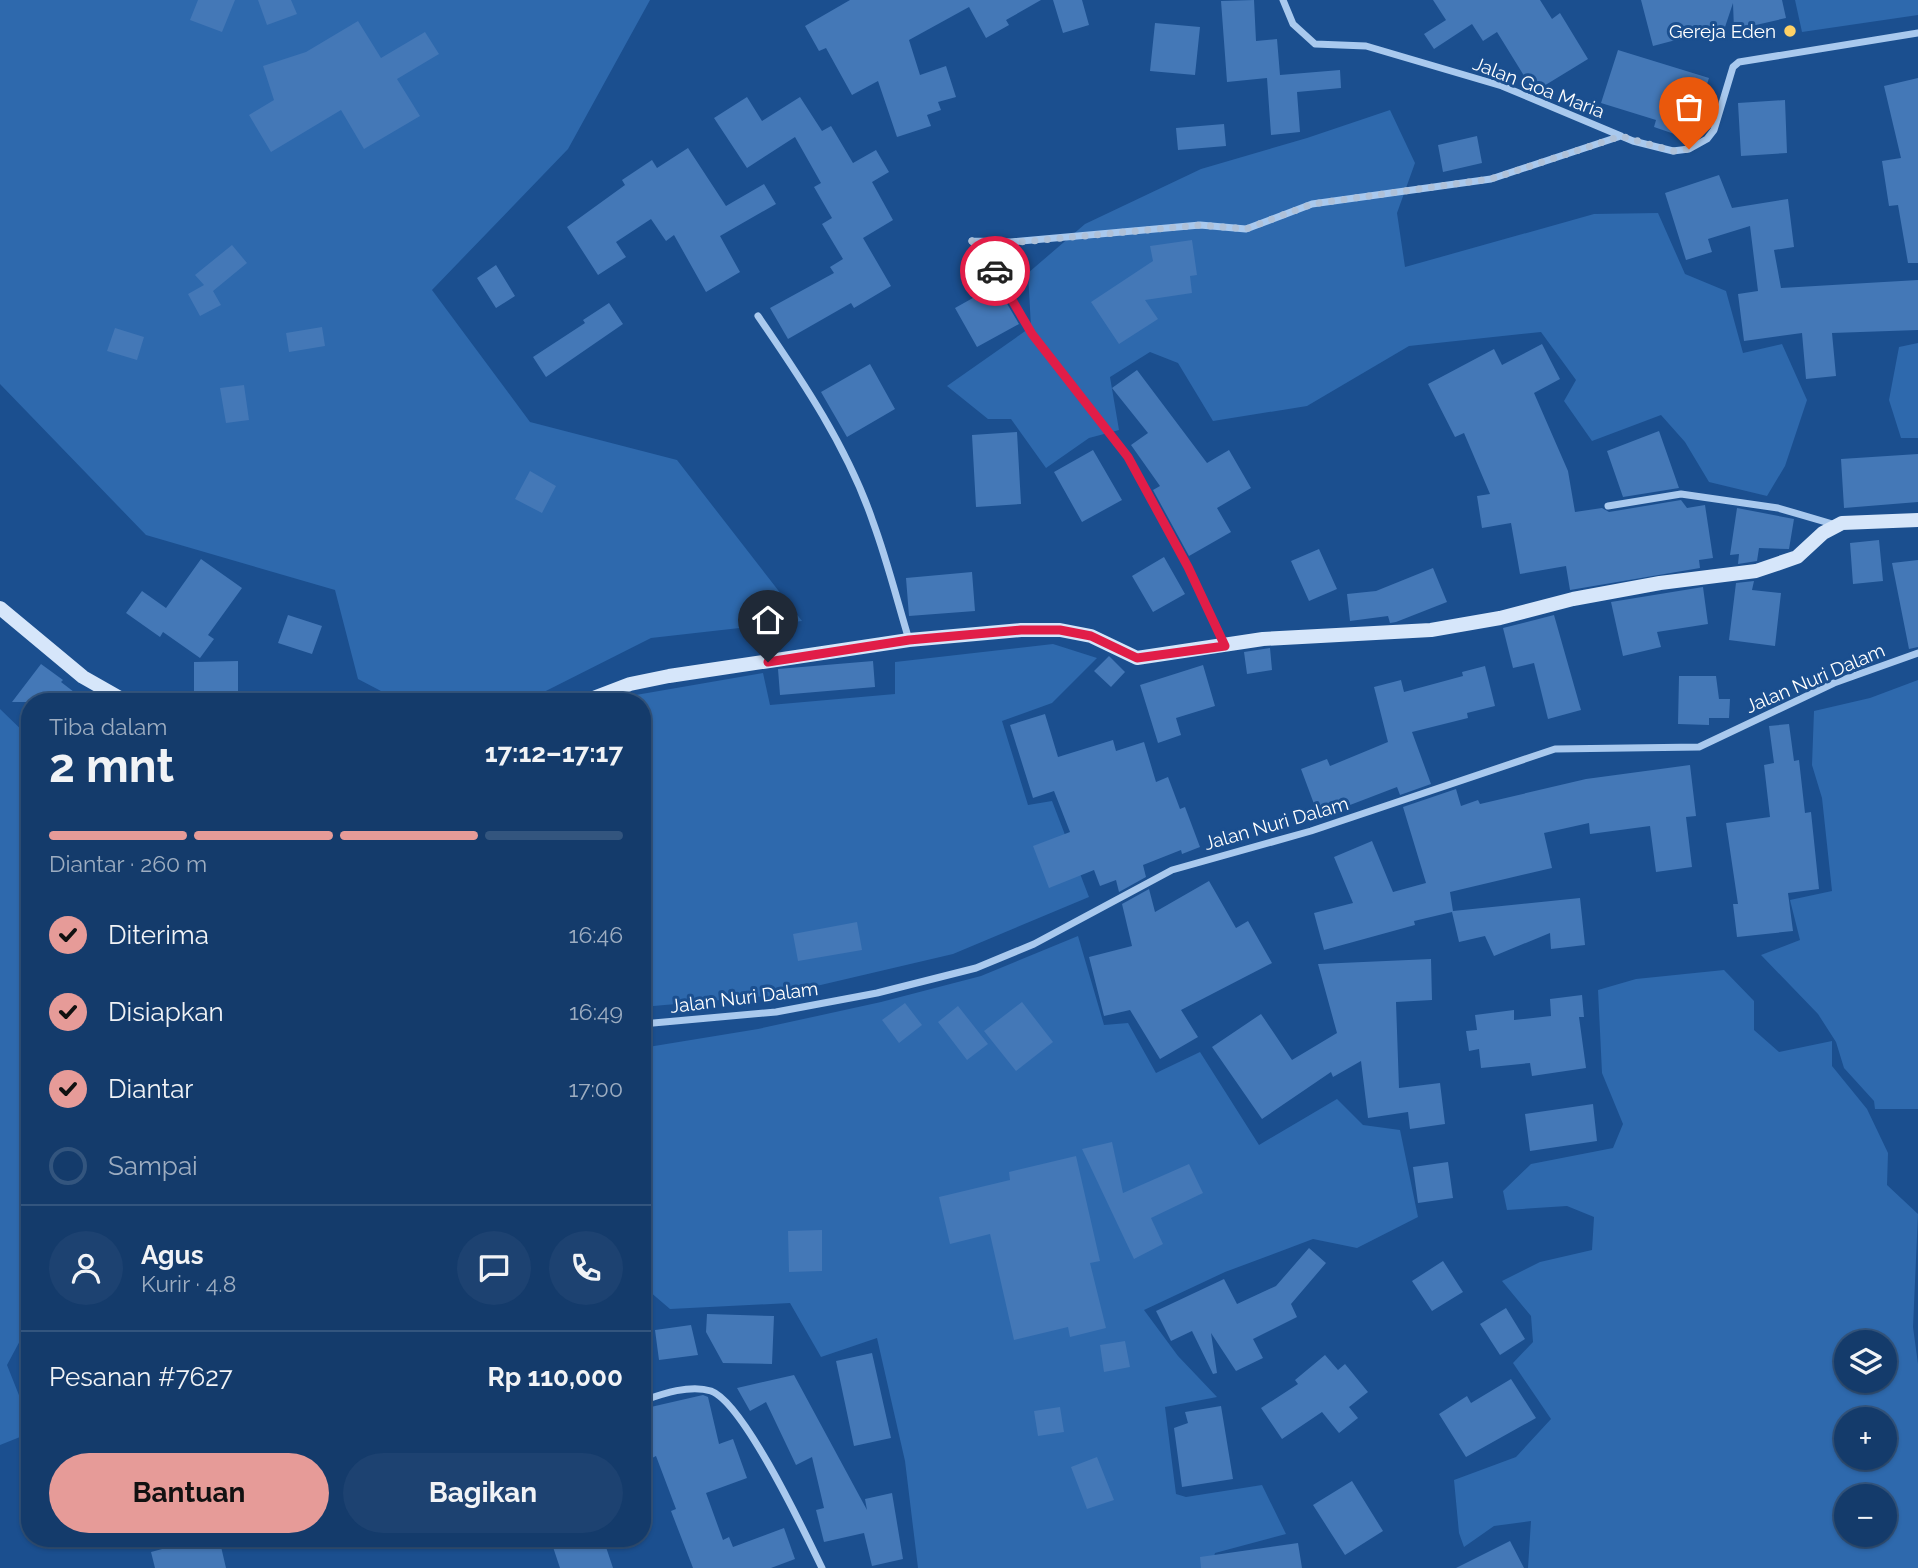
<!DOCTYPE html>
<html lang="id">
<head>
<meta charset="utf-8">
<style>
  :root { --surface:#143b6b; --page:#1d4271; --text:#f1f3f6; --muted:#9dadc1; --line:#33557e; --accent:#e69b98 }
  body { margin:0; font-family:Raleway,sans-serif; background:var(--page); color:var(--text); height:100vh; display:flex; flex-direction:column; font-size:26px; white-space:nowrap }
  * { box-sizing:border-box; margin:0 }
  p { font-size:23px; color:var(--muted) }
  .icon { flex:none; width:38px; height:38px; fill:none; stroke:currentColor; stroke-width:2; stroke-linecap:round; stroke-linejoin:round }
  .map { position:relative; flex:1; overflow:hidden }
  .drawer { position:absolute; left:21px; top:693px; width:630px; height:854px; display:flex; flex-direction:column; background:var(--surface); border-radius:28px; box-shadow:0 2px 5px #0004,0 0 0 2px var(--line) }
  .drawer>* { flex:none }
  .controls { position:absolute; left:1834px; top:1330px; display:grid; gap:14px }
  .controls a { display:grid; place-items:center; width:63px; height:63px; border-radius:50%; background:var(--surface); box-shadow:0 2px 5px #0004,0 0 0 2px var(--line); font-size:35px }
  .pin { position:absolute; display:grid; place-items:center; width:60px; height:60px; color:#fff; margin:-72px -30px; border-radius:50% 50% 50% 0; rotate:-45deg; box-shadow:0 0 7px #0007 }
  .pin .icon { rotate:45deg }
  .courier { position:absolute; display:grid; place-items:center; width:70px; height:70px; margin:-35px; border:5px solid #e11d48; border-radius:50%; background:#fff; color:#222; box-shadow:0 2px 9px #0007 }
  .summary em { font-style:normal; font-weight:700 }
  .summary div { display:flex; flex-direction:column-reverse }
  .summary { display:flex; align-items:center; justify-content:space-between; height:119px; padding:0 28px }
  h1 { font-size:46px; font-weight:700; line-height:52px }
  .bar { display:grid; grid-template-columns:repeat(4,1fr); gap:10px 7px; align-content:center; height:84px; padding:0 28px }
  .bar i { height:9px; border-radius:5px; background:var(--line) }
  .bar .on { background:var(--accent) }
  .bar p { grid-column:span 4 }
  .line { display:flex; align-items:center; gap:18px; padding:0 28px; border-top:2px solid var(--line) }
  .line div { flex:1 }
  .round { display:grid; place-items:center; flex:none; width:74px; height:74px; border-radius:37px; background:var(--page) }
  ol { padding:0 28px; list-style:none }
  li { display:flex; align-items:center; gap:21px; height:77px }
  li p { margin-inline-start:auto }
  li .icon { padding:7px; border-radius:50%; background:var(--accent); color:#111; stroke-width:4 }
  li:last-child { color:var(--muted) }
  li i { width:38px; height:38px; border:4px solid var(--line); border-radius:50% }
  .action { display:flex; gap:14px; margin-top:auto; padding:14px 28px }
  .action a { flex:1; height:80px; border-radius:42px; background:var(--accent); color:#111; font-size:28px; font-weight:700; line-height:80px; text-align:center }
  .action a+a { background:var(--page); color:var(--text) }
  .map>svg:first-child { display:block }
  .green { fill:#2e69ad; fill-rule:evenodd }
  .building { fill:#4478b7 }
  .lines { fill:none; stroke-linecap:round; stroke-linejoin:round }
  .street { stroke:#a9c9ee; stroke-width:7 }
  .secondary { stroke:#d6e6fa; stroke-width:14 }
  .done { stroke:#afc1d8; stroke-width:7; stroke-dasharray:0 12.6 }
  .route { stroke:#e11d48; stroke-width:9 }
  .poi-dot { fill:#ffd166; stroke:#1b4f8f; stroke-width:2.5 }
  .labels { text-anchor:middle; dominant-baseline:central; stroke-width:6; stroke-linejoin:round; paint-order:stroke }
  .poi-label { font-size:19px; fill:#fff; stroke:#1b4f8f; text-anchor:end }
  .street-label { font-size:19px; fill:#fff; stroke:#1b4f8f }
</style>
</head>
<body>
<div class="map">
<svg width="1918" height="1568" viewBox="0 0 1918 1568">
  <rect width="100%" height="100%" fill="#1b4f8f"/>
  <path class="green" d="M0,0H650L568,149L432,290L530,422L677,460L802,621L651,638L524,702H402L358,679L335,590L146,535L0,384Z
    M1795,0H1918V15L1802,32Z
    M1390,110L1415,163L1397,213L1405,267L1594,214L1658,213L1685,274L1726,291L1743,353L1782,344L1807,400L1785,466L1767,496L1709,482L1685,442L1661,415L1592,441L1564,401L1576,380L1541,332L1409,346L1307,406L1213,421L1178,363L1150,352L1110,377L1119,430L1089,438L1046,468L1011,419H988L947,386L1031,327L1028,273L1085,224L1201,169L1307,138Z
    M1918,343V438H1901L1889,400L1899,347Z
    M1053,644L1097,658L1052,703L1002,721L1028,805L1052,801L1089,897L953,954L778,995L642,1007V702H618L630,696L763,673L770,705L895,694V662Z
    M1918,680V1109H1875L1874,1101L1844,1068L1836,1042L1818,1014L1761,955L1800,940L1790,900L1832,891L1822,798L1812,765L1814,711L1870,698Z
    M0,709L30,738V1322L7,1365L30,1423V1433L0,1445Z
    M1078,936L1104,1025L1128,1023L1156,1073L1200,1052L1259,1145L1337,1099L1363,1125L1400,1130L1418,1217L1357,1248L1313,1239L1225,1272L1144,1310L1178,1356L1217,1397L1165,1407L1176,1494L1186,1497L1262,1485L1286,1534L1215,1553L1211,1568H918L905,1461L877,1338L821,1357L790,1303L670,1309L642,1285V1048L758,1029L881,1002L981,976Z
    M1724,970L1754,1001V1030L1779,1052L1832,1041V1066L1867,1109L1888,1153L1887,1185L1918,1214L1913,1327L1918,1364V1568H1528L1531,1521L1494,1526L1464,1547L1459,1533L1454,1480L1516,1457L1551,1419L1513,1363L1533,1342L1531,1316L1502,1281L1540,1262L1592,1250L1594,1217L1567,1206L1507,1210L1503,1191L1531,1164L1613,1148L1623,1124L1602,1073L1598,990L1636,979ZM1846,1342H1885V1381H1846ZM1846,1419H1885V1458H1846ZM1846,1496H1885V1535H1846Z"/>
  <path class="building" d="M198,0H235L222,32L190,20Z
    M258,0H291L297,14L267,25Z
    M850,0H1041L1006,20L1009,25L986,38L969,7L909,40L920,75L946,66L956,97L938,102L941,110L927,115L931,126L897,137L878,81L852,95L826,48L819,51L805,26Z
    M1053,0H1082L1089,25L1063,33Z
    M1254,0L1256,41L1277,39L1280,75L1340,70L1341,88L1297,92L1300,132L1271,135L1267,78L1227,82L1221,1Z
    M1433,0H1540L1552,19L1560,13L1588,59L1534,92L1497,32L1483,41L1472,24L1434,49L1424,34L1446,20Z
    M1641,0H1782L1786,18L1734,30L1733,3L1725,27L1653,46Z
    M358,21L381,58L425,32L439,54L397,79L420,116L364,149L341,110L271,152L249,115L274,100L263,66L306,52Z
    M1155,23L1200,27L1195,75L1150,71Z
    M1618,50L1709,78L1689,139L1654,127L1656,120L1601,103Z
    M1918,78V263H1908L1898,205L1889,206L1882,161L1901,158L1884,86Z
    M747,97L762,121L800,97L822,131L831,126L853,163L876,150L889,172L872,182L893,220L863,238L891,286L854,308L851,303L788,339L770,308L834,273L830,267L843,259L822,224L832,218L814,187L821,183L795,137L747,168L714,118Z
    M1785,100L1787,153L1741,156L1738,103Z
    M1224,124L1226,146L1178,150L1176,128Z
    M1477,136L1482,163L1443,172L1438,145Z
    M688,148L726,206L764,184L776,204L720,236L740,272L706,292L674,235L666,241L651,219L616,242L626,257L598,275L567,227L625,185L622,180L652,160L657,168Z
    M1719,175L1732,208L1788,199L1794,247L1774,250L1781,288L1918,280V330L1832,333L1836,376L1806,379L1802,333L1744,341L1738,294L1758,291L1750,226L1708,239L1712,252L1686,260L1665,193Z
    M1192,240L1197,275L1190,276L1192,293L1145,300L1158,319L1119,344L1091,302L1153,261L1150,246Z
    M232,245L247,263L213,291L221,305L200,316L188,294L204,285L195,275Z
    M496,265L515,296L496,308L477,278Z
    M996,285L1019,324L977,347L955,308Z
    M609,303L623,324L546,377L533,357L585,323L583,320Z
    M322,327L325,346L289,352L286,333Z
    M115,328L144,337L137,360L107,351Z
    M1542,344L1560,379L1534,393L1568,471L1575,512L1602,508L1609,512L1681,500L1687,508L1705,505L1713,558L1699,560L1700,568L1570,590L1566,566L1520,574L1511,523L1482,528L1477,496L1490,494L1464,433L1455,437L1428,384L1494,349L1502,365Z
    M870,364L895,409L847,437L821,392Z
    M1137,370L1207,463L1229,450L1251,488L1217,508L1231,532L1189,556L1153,490L1160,486L1131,445L1148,433L1112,388Z
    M244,385L249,420L226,423L220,388Z
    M1659,431L1679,488L1623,497L1607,451Z
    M1017,432L1021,504L976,507L972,435Z
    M1093,450L1122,500L1082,522L1054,472Z
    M1918,454V502L1844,508L1841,459Z
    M530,471L556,486L542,513L515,499Z
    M1737,508L1794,519L1789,549L1759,548L1757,561L1738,564L1739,554L1730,555Z
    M1879,540L1883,581L1853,584L1850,543Z
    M1319,549L1337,589L1309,601L1291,561Z
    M1164,557L1185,594L1153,612L1132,576Z
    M201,559L242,588L208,635L214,639L200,658L163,632L160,637L126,613L142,591L166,608Z
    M1918,560V647L1909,649L1892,563Z
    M1433,568L1447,602L1396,622L1390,623L1388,616L1350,621L1347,594L1376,591Z
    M972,572L975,611L909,616L906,578Z
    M1754,581L1752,590L1781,593L1775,646L1729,640L1736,583Z
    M1703,587L1708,624L1657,632L1661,647L1623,656L1611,602Z
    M288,615L322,626L312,654L278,643Z
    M1554,615L1581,710L1548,719L1534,663L1513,668L1503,628Z
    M1270,648L1272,670L1247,674L1244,652Z
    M1109,656L1125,672L1111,687L1094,671Z
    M238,661V691L194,692V662Z
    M873,661L875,687L780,695L778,669Z
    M41,664L63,680L61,682L87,702H12Z
    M1203,665L1215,706L1176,718L1181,735L1158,743L1140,685Z
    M1485,666L1495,706L1467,713L1468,718L1412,732L1431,784L1400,795L1397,787L1350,805L1348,800L1317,812L1301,769L1327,759L1330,766L1388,742L1374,687L1401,680L1404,692L1463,676L1462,672Z
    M1679,676H1716L1719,699H1730L1729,718H1709V725L1678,724Z
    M1045,714L1058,757L1113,740L1116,751L1144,742L1156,782L1168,777L1180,809L1185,807L1200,847L1182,854L1181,850L1143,865L1146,877L1119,892L1116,880L1100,886L1094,870L1049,888L1033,846L1070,832L1054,791L1033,798L1010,725Z
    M1789,724L1794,761L1799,760L1805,813L1811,812L1819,889L1788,893L1793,931L1737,937L1733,904H1738L1726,823L1770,817L1764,765L1774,763L1769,726Z
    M1690,765L1696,816L1686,817L1692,867L1656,872L1650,826L1590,834L1589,823L1544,833L1552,868L1450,892L1453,911L1580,898L1585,945L1551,949L1550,933L1494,956L1485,936L1459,942L1452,912L1414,921L1415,925L1324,950L1314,913L1353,903L1334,857L1372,841L1393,892L1426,883L1403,807L1456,789L1461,806L1478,800L1480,804L1586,779Z
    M1209,881L1236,928L1248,921L1272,963L1181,1010L1198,1037L1160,1059L1130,1010L1104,1016L1089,957L1132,946L1122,904L1149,889L1155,912Z
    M857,922L862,950L798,961L793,934Z
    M1431,959L1432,1000L1396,1002L1399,1088L1440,1083L1445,1124L1410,1129L1408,1112L1368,1118L1361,1061L1333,1077L1331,1072L1262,1119L1212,1047L1261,1014L1292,1060L1337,1033L1318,964Z
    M1582,995L1584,1017H1579L1586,1068L1532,1076L1530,1063L1481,1068L1479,1049L1469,1051L1466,1031L1477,1030L1475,1015L1514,1010V1020L1551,1016L1550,999Z
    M1022,1002L1053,1042L1016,1071L984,1031Z
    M905,1003L922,1025L899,1043L882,1020Z
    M958,1006L988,1044L967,1060L938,1022Z
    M1593,1104L1597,1141L1530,1151L1525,1114Z
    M1112,1142L1123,1193L1189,1164L1203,1193L1151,1218L1163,1244L1134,1259L1082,1149Z
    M1076,1156L1100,1261L1090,1263L1106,1328L1070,1337L1068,1327L1014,1340L990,1234L950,1244L939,1197L1010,1180L1009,1172Z
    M1448,1162L1453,1198L1418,1203L1413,1167Z
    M822,1230V1271L789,1272L788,1231Z
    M1309,1248L1326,1263L1291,1304L1297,1317L1253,1339L1263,1358L1236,1371L1211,1333L1217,1373L1213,1374L1192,1331L1171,1341L1156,1311L1224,1279L1237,1304L1276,1286Z
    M1443,1261L1463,1292L1432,1311L1412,1281Z
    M1506,1308L1525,1339L1500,1355L1480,1324Z
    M707,1314L774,1316L772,1364L723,1363L706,1332Z
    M691,1325L698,1355L659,1360L655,1330Z
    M1125,1341L1130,1367L1104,1372L1100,1345Z
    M872,1353L891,1438L854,1446L836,1361Z
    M1325,1355L1338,1370L1345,1364L1368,1392L1349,1407L1358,1418L1339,1433L1322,1412L1282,1439L1261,1408L1298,1384L1295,1380Z
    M794,1375L867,1510L865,1499L892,1493L903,1559L872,1566L864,1533L824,1542L816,1510L824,1508L812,1457L796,1465L766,1402L750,1411L737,1388Z
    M1511,1379L1536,1418L1466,1457L1439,1414L1467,1396L1471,1403Z
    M703,1395L708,1397L719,1444L733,1439L747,1478L706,1493L723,1540L729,1537L733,1547L784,1528L795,1559L771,1568H693L671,1511L676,1509L656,1456L642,1463V1409Z
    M1221,1406L1233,1479L1182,1487L1174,1428L1188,1423L1185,1412Z
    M1060,1407L1064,1432L1038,1436L1034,1411Z
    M1097,1457L1114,1500L1087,1509L1071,1467Z
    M1352,1481L1383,1531L1345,1555L1313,1505Z
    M203,1538H219L226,1568H155L151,1552Z
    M550,1538H603L613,1568H560Z
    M1510,1541L1524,1568H1456Z
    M1298,1543L1302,1568H1201L1200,1557Z"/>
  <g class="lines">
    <path class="street" d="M1283,0L1293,24L1315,44L1366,46L1502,86L1633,141L1673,151L1689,149L1707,139L1714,130L1733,67L1739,62L1918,33
      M972,241L1010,242L1200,225L1246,229L1312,204L1491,179L1621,136
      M972,241L988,260L1032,334L1128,457L1188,567L1225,645
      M758,316C802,380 848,448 873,522C887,560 897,600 909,640
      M1608,506L1681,494L1778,508L1836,525
      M642,1024L776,1012L877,993L976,968L1034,944L1172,870L1311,831L1555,749L1699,747L1834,683L1918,653
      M642,1401C662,1394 690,1384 711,1391C744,1403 805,1533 822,1568"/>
    <path class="secondary" d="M0,608L83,677L127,702
      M583,702L630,684L669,676L909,640L1021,630H1060L1091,636L1137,658L1263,639L1431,630L1500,618L1573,599L1660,583L1756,571L1797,557L1823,533L1842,523L1918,520"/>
  </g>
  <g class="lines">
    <path class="done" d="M995,271L972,241L1010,243L1200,225L1246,229L1312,204L1491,179L1621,136L1673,151L1689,149"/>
    <path class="route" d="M768,662L909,640L1021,630H1060L1091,636L1137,658L1225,646L1188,567L1128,457L1032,334L995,271"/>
  </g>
  <circle class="poi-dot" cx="1790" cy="31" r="7"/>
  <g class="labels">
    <g class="poi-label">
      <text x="1776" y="31">Gereja Eden</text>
    </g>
    <g class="street-label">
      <text transform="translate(1539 87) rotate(21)">Jalan Goa Maria</text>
      <text transform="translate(1815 678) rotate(-23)">Jalan Nuri Dalam</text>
      <text transform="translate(1276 823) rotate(-16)">Jalan Nuri Dalam</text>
      <text transform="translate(744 997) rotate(-7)">Jalan Nuri Dalam</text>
    </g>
  </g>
</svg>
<div class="controls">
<a><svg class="icon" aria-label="layers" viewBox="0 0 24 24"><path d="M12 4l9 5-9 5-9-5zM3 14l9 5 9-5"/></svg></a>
<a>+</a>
<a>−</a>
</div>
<div class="pin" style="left:1689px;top:149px;background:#ea580c"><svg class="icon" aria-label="bag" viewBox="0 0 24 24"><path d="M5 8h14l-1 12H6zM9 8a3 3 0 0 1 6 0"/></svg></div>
<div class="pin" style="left:768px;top:662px;background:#1f2937"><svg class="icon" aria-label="home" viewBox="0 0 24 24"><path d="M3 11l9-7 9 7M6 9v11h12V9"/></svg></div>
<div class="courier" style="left:995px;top:271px"><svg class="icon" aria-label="car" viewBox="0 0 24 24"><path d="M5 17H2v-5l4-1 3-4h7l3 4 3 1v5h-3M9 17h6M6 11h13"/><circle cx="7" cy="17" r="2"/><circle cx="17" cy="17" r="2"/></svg></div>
<section class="drawer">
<div class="summary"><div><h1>2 mnt</h1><p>Tiba dalam</p></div><em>17:12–17:17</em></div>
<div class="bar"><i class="on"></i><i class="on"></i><i class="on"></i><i></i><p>Diantar · 260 m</p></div>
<ol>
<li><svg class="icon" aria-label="check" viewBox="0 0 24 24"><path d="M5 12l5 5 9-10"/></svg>Diterima<p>16:46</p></li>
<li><svg class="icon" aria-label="check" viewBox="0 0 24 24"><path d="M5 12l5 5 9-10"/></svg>Disiapkan<p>16:49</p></li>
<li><svg class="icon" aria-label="check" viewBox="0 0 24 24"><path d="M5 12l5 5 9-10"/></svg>Diantar<p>17:00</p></li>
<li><i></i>Sampai</li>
</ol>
<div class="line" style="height:126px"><a class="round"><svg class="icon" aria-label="person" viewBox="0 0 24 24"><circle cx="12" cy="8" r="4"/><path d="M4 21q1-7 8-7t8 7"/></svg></a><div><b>Agus</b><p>Kurir · 4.8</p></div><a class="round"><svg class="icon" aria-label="chat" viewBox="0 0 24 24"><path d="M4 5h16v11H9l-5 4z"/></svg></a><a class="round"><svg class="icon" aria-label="phone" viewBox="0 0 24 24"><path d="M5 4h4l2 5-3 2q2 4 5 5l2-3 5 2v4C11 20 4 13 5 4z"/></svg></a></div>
<div class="line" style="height:91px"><div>Pesanan #7627</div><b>Rp 110,000</b></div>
<div class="action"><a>Bantuan</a><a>Bagikan</a></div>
</section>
</div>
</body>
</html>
